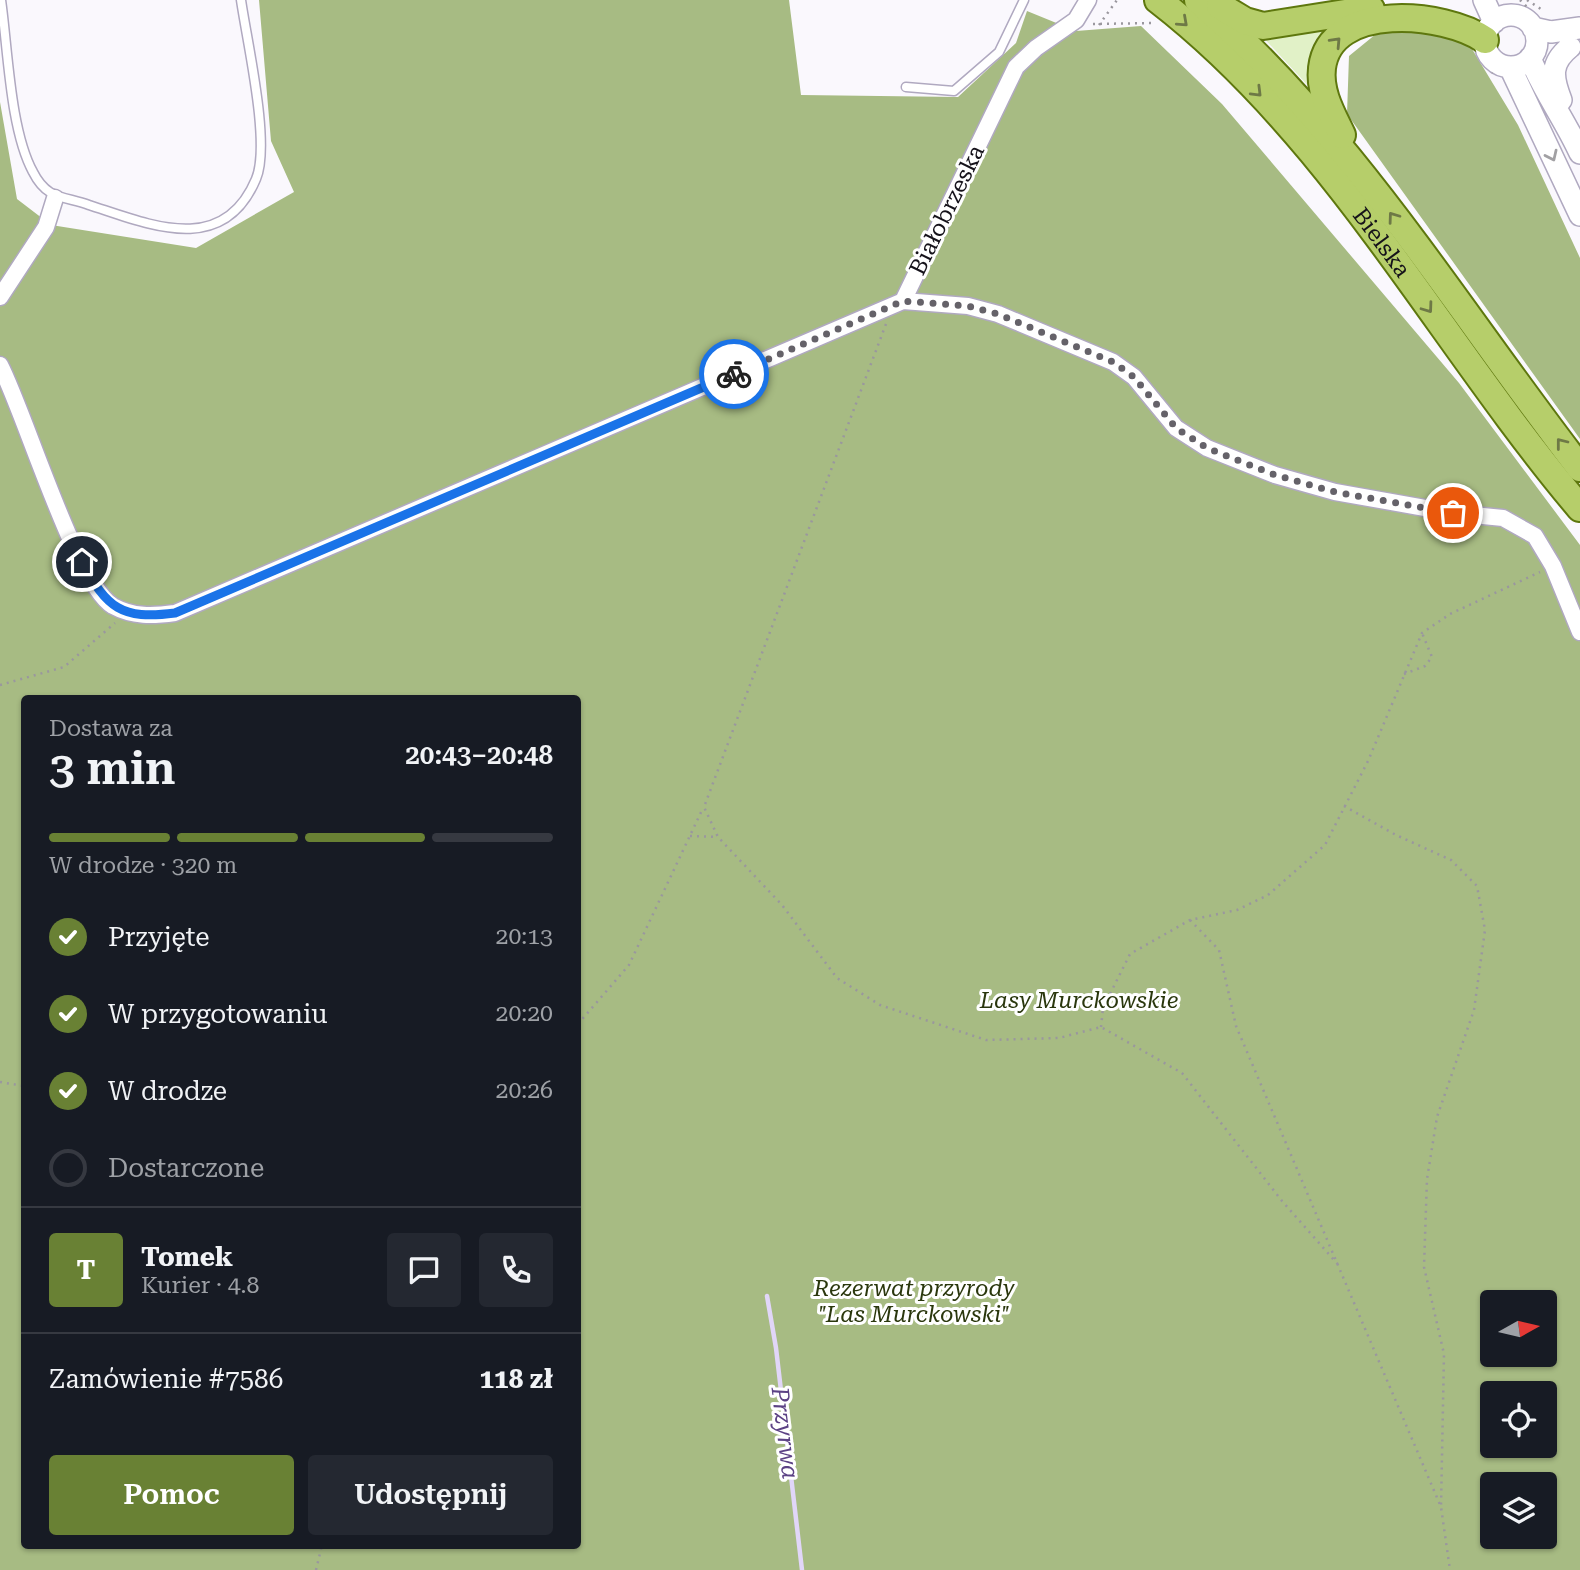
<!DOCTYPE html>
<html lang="pl">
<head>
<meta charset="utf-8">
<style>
  :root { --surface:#171b24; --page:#242831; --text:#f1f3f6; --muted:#9ea1a6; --line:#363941; --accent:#698134 }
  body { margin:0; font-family:"Roboto Serif",serif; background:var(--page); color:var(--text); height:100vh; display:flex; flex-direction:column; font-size:26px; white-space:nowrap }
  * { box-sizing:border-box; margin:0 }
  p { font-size:23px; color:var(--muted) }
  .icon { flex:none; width:38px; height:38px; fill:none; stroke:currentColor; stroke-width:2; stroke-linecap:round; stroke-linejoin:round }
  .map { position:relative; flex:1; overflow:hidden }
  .side { position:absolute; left:21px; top:695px; width:560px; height:854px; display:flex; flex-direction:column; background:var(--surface); border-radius:7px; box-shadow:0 2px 5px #0004 }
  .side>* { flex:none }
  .needle { width:46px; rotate:82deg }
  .controls { position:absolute; left:1480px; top:1290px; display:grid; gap:14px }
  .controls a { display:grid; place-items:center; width:77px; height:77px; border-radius:7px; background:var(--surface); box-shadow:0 2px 5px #0004; font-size:35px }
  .pin { position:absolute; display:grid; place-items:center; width:60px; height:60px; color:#fff; margin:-30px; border:4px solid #fff; border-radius:50%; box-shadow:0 2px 7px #0007 }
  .courier { position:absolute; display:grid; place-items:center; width:70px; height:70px; margin:-35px; border:5px solid #1a73e8; border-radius:50%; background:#fff; color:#222; box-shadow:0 2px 9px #0007 }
  .summary em { font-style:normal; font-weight:600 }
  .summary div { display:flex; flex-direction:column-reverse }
  .summary { display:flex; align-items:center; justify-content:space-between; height:119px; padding:0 28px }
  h1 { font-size:46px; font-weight:600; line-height:52px }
  .bar { display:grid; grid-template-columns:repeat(4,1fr); gap:10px 7px; align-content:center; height:84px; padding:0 28px }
  .bar i { height:9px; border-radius:5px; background:var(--line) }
  .bar .on { background:var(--accent) }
  .bar p { grid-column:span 4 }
  .line { display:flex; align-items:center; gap:18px; padding:0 28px; border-top:2px solid var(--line) }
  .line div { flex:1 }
  .round { display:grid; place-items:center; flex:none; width:74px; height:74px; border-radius:7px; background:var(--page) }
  ol { padding:0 28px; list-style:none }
  li { display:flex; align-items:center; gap:21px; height:77px }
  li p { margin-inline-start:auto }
  li .icon { padding:7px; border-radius:50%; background:var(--accent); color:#fff; stroke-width:4 }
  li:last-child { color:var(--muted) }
  li i { width:38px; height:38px; border:4px solid var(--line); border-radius:50% }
  .action { display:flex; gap:14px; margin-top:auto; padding:14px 28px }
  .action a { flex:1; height:80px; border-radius:7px; background:var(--accent); color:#fff; font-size:28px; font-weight:600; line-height:80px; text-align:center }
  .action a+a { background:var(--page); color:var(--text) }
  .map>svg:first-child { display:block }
  .green { fill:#e1f1c7 }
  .forest { fill:#a7bb83; fill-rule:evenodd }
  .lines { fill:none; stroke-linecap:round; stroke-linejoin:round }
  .stream { stroke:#e1d6f8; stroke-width:4.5 }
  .service-casing { stroke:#b0a9c0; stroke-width:11 }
  .minor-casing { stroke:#b0a9c0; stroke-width:19 }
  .tertiary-casing { stroke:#b0a9c0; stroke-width:24 }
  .primary-casing { stroke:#5e770e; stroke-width:30 }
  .path { stroke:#9a979e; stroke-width:2.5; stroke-dasharray:2 5; stroke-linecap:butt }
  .service { stroke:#fff; stroke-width:8 }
  .minor { stroke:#fff; stroke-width:16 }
  .tertiary { stroke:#fff; stroke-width:21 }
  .primary { stroke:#b6ce6a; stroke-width:26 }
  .oneway { stroke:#6e7946 }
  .oneway2 { stroke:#a1a0a3 }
  .done { stroke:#656269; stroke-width:7; stroke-dasharray:0 12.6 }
  .route { stroke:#1a73e8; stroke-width:9 }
  .labels { text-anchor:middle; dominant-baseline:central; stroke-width:6; stroke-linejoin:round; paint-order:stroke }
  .street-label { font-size:23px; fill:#15121a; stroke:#fff }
  .park-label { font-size:23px; font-style:italic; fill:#2a370d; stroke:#fff }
  .water-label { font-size:24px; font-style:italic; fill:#5c4285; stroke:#fff }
</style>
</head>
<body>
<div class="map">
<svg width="1580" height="1570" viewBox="0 0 1580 1570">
  <rect width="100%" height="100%" fill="#faf8fd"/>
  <path class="green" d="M1339,21L1313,91L1260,34Z"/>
  <path class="forest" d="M259,0H789L801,95L958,97L1016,43L1027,11L1076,31L1141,26L1222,104L1459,383L1580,545V1570H0V102L17,199L51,225L196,248L294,192L271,141ZM24,698H578V1545H24ZM1493,1302H1545V1354H1493ZM1493,1393H1545V1446H1493ZM1493,1484H1545V1536H1493Z
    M1387,25H1425L1469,44L1518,125L1580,258V439L1347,114L1349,56Z"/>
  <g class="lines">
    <path class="stream" d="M767,1296L776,1348L802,1570"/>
    <defs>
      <path id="service" d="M1,0C8,49 10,130 33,172C47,200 64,196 89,205C148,224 223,258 256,179C271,144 247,42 241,0
        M906,87L954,91L999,52L1024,0"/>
      <path id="minor" d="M0,297L46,227L55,198
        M903,301L968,306L998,314L1113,362L1134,377L1176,428L1207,448L1275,475L1335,492L1453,513L1503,518L1535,536L1553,566L1580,632
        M0,365C25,413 76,584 113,606C133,617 153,616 175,613L903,301L1016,67L1036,48L1076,20L1088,0"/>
      <path id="tertiary" d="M1484,0L1494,22
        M1485 41a26 26 0 1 1 52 0a26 26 0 1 1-52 0Z
        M1533,28L1551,32L1580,28
        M1530,58C1544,92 1565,120 1580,153
        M1510,67L1580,215
        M1561,100C1552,77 1550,63 1570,47"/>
      <g id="primary">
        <path id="s1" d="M1158,0C1334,136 1439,341 1580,508"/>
        <path d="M1198,0C1351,132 1457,309 1580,468"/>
        <path d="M1220,6L1245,21L1263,26L1371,9"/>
        <path d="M1342,135C1332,114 1319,92 1322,68C1330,1 1445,12 1485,40"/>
      </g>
    </defs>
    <use href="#service" class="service-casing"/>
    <use href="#minor" class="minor-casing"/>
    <use href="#tertiary" class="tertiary-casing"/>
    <use href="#primary" class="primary-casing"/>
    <path class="path" d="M1520,0L1530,10
      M1527,0L1544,11
      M1093,24L1153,23
      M1099,25L1117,0
      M1484,61L1493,73
      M886,324L704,807L718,837L782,905L837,978L880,1005L986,1040L1059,1038L1101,1027L1182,1073L1282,1201L1341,1268
      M1404,674L1425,666L1432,657L1422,633
      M0,685L64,667L115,623
      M1344,806L1396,835L1451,860L1477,886L1485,930L1474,1010L1437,1117L1427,1179L1424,1267L1444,1354L1441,1507
      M690,836L718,837
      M1190,920L1219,950L1236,1026L1441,1507L1450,1570
      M578,1024L629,965L703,808
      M1101,1027L1103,1008L1130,954L1190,920L1237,910L1268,895L1325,845L1368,761L1422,633L1450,614L1540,572
      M0,1082L24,1086
      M316,1570L322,1545"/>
    <use href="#service" class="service"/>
    <use href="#minor" class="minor"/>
    <use href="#tertiary" class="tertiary"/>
    <use href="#primary" class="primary"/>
  </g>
  <defs><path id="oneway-chevron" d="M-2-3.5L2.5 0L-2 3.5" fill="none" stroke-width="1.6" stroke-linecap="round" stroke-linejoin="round" transform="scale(1.75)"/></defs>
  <g class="oneway">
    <use href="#oneway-chevron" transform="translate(1183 22) rotate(42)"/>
    <use href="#oneway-chevron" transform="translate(1336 42) rotate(-47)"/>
    <use href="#oneway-chevron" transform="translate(1257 92) rotate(45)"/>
    <use href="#oneway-chevron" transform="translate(1393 217) rotate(-126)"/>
    <use href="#oneway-chevron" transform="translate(1428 308) rotate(54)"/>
    <use href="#oneway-chevron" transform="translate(1561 443) rotate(-128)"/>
  </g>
  <use class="oneway2" href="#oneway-chevron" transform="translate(1552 156) rotate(65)"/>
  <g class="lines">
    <path class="done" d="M734,374L903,301L968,306L998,314L1113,362L1134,377L1176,428L1207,448L1275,475L1335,492L1453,513"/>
    <path class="route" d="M82,562C107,608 121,620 175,613L734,374"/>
  </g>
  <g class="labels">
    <g class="street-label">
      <text transform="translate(947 210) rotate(-64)">Białobrzeska</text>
      <text stroke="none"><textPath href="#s1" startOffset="331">Bielska</textPath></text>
    </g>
    <g class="park-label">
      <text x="1079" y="1000">Lasy Murckowskie</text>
      <text x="914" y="1288">Rezerwat przyrody<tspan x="914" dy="26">"Las Murckowski"</tspan></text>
    </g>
    <g class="water-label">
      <text transform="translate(785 1433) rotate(83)">Przyrwa</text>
    </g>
  </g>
</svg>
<div class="controls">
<a><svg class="needle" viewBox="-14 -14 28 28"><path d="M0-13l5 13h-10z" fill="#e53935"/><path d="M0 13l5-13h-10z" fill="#9ea1a6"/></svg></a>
<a><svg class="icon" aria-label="locate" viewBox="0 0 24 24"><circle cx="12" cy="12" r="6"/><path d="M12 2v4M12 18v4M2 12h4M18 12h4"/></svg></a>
<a><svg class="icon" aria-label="layers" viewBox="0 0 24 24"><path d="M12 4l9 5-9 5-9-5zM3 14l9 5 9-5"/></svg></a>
</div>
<div class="pin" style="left:1453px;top:513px;background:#ea580c"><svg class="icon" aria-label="bag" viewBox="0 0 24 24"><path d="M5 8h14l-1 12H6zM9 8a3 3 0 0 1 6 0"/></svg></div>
<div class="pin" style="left:82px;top:562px;background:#1f2937"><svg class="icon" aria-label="home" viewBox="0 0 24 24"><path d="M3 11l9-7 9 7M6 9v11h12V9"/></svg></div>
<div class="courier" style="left:734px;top:374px"><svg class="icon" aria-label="bike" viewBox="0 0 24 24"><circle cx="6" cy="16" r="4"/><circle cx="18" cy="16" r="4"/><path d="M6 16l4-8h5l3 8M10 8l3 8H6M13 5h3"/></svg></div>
<section class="side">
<div class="summary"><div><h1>3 min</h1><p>Dostawa za</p></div><em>20:43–20:48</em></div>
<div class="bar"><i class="on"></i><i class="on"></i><i class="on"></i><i></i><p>W drodze · 320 m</p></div>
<ol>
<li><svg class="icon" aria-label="check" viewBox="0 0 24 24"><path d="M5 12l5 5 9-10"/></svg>Przyjęte<p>20:13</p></li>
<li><svg class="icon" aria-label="check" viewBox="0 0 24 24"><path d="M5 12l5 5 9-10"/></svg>W przygotowaniu<p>20:20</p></li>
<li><svg class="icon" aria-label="check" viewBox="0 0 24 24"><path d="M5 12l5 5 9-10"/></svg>W drodze<p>20:26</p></li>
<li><i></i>Dostarczone</li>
</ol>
<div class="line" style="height:126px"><b class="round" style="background:var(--accent);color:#fff">T</b><div><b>Tomek</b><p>Kurier · 4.8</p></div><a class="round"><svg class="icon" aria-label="chat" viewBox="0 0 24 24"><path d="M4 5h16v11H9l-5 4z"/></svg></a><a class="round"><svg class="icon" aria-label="phone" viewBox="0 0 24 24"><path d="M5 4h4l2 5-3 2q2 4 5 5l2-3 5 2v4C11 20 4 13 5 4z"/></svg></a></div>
<div class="line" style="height:91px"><div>Zamówienie #7586</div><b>118 zł</b></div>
<div class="action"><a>Pomoc</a><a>Udostępnij</a></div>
</section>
</div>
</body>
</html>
